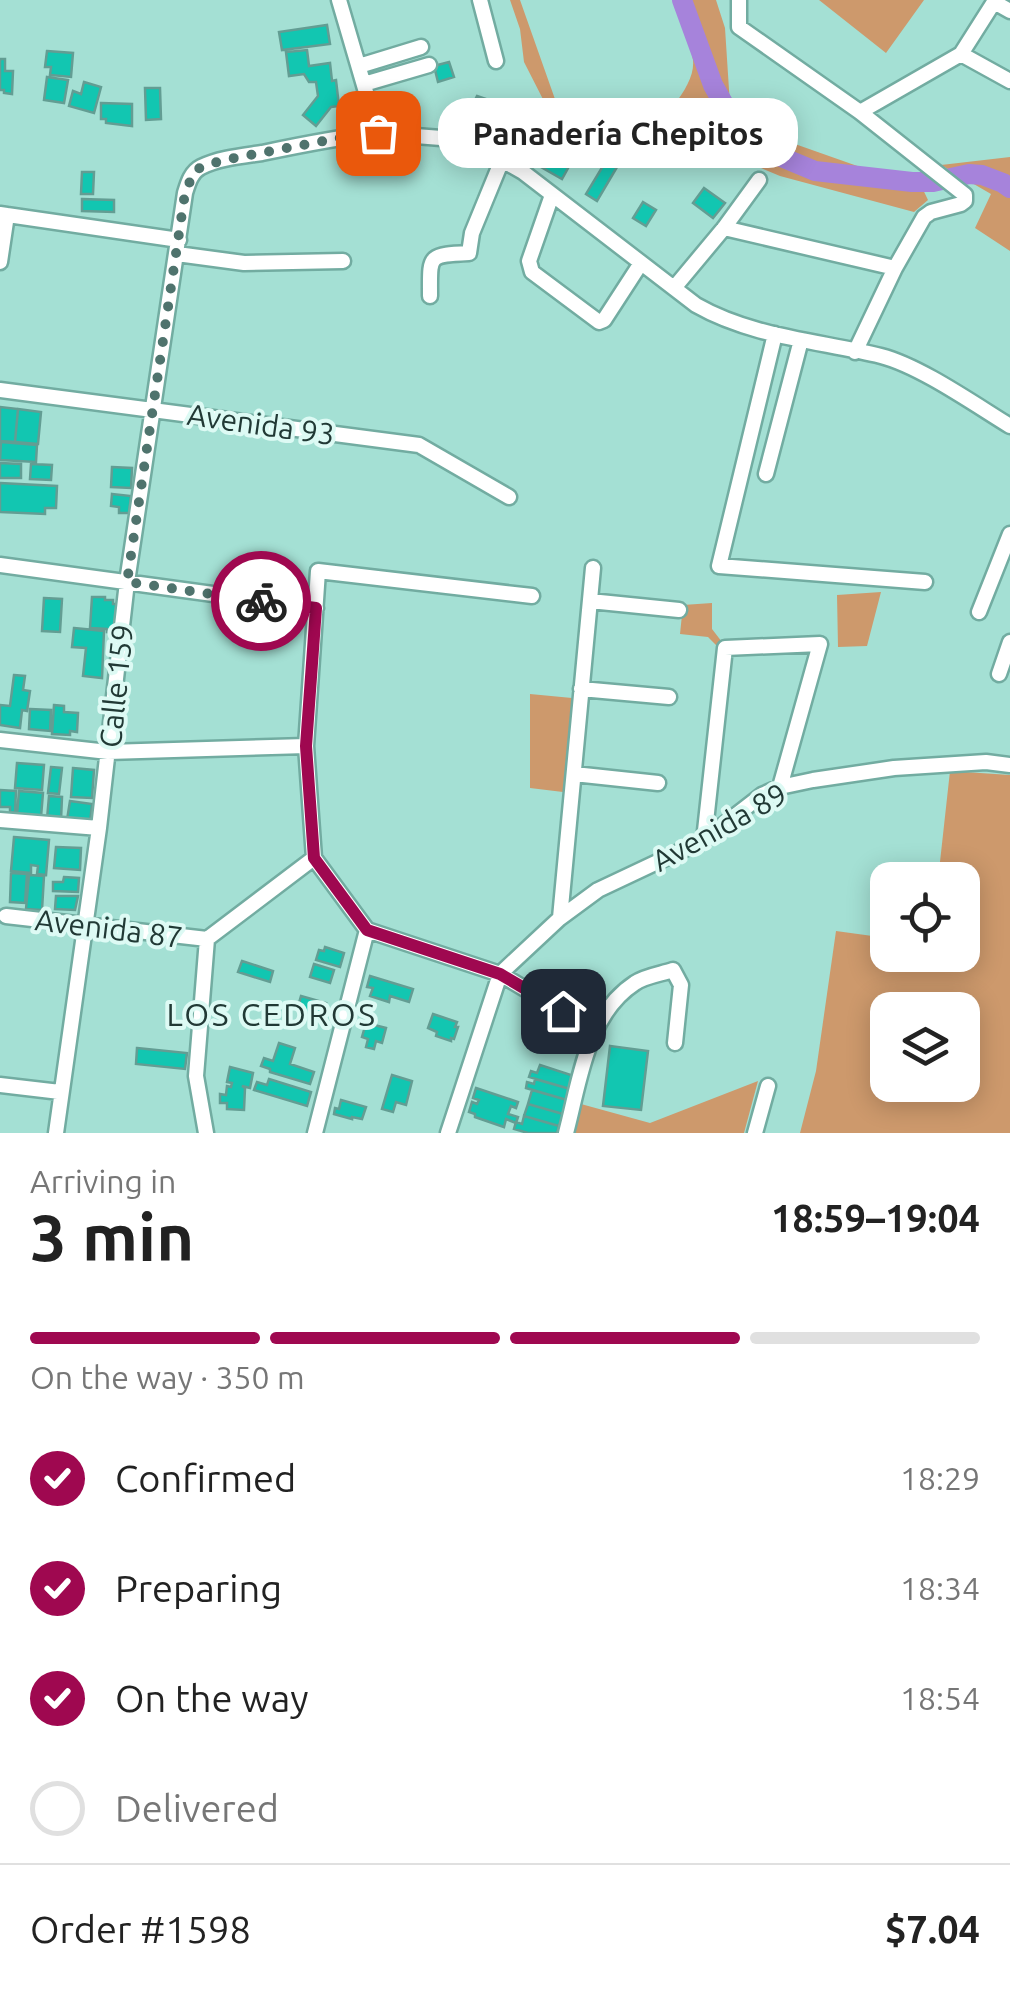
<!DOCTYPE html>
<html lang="en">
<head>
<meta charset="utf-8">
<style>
  :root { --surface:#fff; --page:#f6f6f6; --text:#222; --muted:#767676; --line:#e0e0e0; --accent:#9f0850 }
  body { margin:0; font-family:Ubuntu,sans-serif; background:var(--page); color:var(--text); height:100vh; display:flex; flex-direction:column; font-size:38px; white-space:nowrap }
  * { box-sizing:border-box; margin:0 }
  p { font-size:32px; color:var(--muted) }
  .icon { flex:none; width:55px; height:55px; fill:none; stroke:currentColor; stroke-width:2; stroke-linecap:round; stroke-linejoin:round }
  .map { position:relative; height:1133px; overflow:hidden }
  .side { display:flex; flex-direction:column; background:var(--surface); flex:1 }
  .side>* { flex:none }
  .controls { position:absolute; left:870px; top:862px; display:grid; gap:20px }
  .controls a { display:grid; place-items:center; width:110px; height:110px; border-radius:20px; background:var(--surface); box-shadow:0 5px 25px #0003; font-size:50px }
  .pin { position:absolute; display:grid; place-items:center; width:85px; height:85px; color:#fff; margin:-42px; border-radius:20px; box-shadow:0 5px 15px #0006 }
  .courier { position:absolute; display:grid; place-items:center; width:100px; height:100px; margin:-50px; border:8px solid #9f0850; border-radius:50%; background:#fff; color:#222; box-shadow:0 2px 12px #0007 }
  .bubble { position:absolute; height:70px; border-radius:30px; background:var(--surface); box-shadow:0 5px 25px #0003; font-size:32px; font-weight:700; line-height:70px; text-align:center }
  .head em { font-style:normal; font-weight:700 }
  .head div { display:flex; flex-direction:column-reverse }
  .head { display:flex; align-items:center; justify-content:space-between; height:170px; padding:0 30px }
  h1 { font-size:65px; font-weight:700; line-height:75px }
  .bar { display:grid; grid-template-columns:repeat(4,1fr); gap:15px 10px; align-content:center; height:120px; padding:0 30px }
  .bar i { height:12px; border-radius:8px; background:var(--line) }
  .bar .on { background:var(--accent) }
  .bar p { grid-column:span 4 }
  .line { display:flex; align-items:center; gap:25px; padding:0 30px; border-top:2px solid var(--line) }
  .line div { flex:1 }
  ol { padding:0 30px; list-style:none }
  li { display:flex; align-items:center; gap:30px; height:110px }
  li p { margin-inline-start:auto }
  li .icon { padding:10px; border-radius:50%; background:var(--accent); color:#fff; stroke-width:4 }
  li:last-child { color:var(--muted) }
  li i { width:55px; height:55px; border:5px solid var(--line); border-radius:50% }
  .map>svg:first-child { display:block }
  .green { fill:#cd996c; fill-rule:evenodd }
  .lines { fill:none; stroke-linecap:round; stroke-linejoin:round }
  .river { stroke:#a683db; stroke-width:20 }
  .building { fill:#12c6b1; stroke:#639d93; stroke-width:2.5 }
  .minor-casing { stroke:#72aca1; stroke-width:19 }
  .minor { stroke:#fff; stroke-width:14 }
  .done { stroke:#4f736d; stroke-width:10; stroke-dasharray:0 18 }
  .route { stroke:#9f0850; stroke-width:12 }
  .labels { text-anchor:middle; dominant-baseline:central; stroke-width:8; stroke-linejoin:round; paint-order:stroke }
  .street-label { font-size:30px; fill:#213935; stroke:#ddfaf4 }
  .neighbourhood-label { font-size:32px; letter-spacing:2.5px; fill:#213935; stroke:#ddfaf4 }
</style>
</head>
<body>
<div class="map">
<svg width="1010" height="1133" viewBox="0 0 1010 1133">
  <rect width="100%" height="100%" fill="#a4e0d4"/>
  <path class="green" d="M510,0H520L556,102L601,130L641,140C659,122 696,88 693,60C691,45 682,28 678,14L690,0H716L725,28L730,105L795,144L863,168L916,175L928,200L914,212L780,176L723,152L709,122L669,111L643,148L596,138L550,113L524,62L520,29Z
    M819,0H924L886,53Z
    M1010,157V251L975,228L991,194L941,165Z
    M881,592L867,646L838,647L837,595Z
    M712,603V629L722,642L717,646L708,637L680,634L683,605Z
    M530,694L572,698L563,792L530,788Z
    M950,771L1010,775V1133H800L816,1071L836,931L887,938L888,955H962V880H938ZM888,1010H962V1085H888Z
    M758,1081L744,1133H573L581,1104L650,1123Z"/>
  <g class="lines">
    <path class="river" d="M682,0L713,85L745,142L815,171L912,182H933L969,174L982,175L1003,183L1010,188"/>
  </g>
  <path class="building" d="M327,25L330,44L282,50L279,32Z
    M307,50L309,66L330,63L332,81L336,80L339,106L331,107L316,126L303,115L318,96L316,82H309L304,74L289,76L286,52Z
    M47,51L73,53L71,77L50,75L51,67H45Z
    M0,59H5V71H13L12,94L4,93V90H0Z
    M449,62L454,77L438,82L434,66Z
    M47,77L68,80L64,103L44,100Z
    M84,82L101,87L94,113L69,106L73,91L81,94Z
    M145,88H160L161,119L146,120Z
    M477,96L486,99L475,128L456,120L461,108L467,110L470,101L474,102Z
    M101,103L132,104V126L106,123V119H101Z
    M507,107L516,111L514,116L526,120L514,148L493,139Z
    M528,125L549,135L538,158L517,148Z
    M556,139L578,150L562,179L541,167Z
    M609,156L620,162L597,201L586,194Z
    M82,172H94L93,194H81Z
    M704,188L725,203L713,218L693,203Z
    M82,199L114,200V212L82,211Z
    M643,202L656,210L646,226L633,218Z
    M0,407L18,409L15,442L0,441Z
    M18,409L41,412L38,444L15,442Z
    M1,442L37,445L36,462L0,460Z
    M0,463L21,464V478H0Z
    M31,464L52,465L51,480L30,479Z
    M112,467L132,468L131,488L111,487Z
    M0,483L57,486L56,508H45V514L0,512Z
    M112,494L131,496L129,513H119V507L111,506Z
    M92,597H105V600H113V604H118L117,633L107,632V629L90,628Z
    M44,598L62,599L60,632L42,631Z
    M74,628L104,631L102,678L83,676L86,648L72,647Z
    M14,675L25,676L23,690L30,691L27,711L22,710L20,728L0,725V705L10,706Z
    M54,705L64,706V712L78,713L77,732L70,731V735L52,734Z
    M30,709L51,710L50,731L29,729Z
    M17,763L44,765L42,790L15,788Z
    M51,767L62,768L59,794L48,793Z
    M73,768L94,770L92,798L71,797Z
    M0,790L16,791L15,813L10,812V807H0Z
    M19,791L43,793L41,817L17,815Z
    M49,796L62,797L61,820L47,819Z
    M70,801L92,804L90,823L67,820Z
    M14,837L49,840L46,875L37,874L38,866L31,865V873L11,871Z
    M56,847L81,848L80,870L54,868Z
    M11,873L27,874L25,903L10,902Z
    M29,875L44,876L42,910L26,909Z
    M64,877L79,878L78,892L53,891V882H63Z
    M56,896H78L75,910L55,909Z
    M325,947L344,953L340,967L316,960L319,950L324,951Z
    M242,961L273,971L270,982L238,972Z
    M314,964L334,970L330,983L310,977Z
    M370,976L413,989L409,1002L390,996L389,1002L370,996L373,988L367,987Z
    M301,996L326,1003L321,1017L297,1010Z
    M433,1014L457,1022L455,1027H458L454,1039L451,1038V1041L436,1036L437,1032L428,1028Z
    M366,1023L386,1028L382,1043L376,1041L374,1049L366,1047L368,1039L362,1037Z
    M279,1043L295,1048L290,1064L314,1072L310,1084L270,1072V1069L261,1066L264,1058L273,1061Z
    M610,1046L648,1051L641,1110L603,1106Z
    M137,1048L187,1053L185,1069L136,1064Z
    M540,1065L574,1076L570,1089L529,1077L531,1071L537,1073Z
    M230,1067L253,1073L250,1088L242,1086L245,1088L244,1110L227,1109V1103H220V1094L226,1095L227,1086L231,1087L232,1083L227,1082Z
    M392,1075L412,1081L406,1105L396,1102L393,1112L382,1109Z
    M269,1079L311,1092L307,1106L254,1090L257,1082L267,1085Z
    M535,1079L570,1089L567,1100L526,1088L527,1082L534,1084Z
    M476,1088L518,1102L516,1108L511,1106L508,1114L518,1117L516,1123L506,1119L504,1127L475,1117V1114L469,1112L472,1102L477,1104L479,1100L473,1098Z
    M532,1090L567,1100L563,1114L528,1104Z
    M341,1100L366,1107L362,1119L352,1117V1119L334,1114L335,1108L339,1109Z
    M528,1104L563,1114L559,1126L524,1116Z
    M524,1116L559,1126L557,1133H528L514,1129L516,1122L522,1124Z"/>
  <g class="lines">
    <defs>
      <path id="minor" d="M339,0L378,133L441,138L482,150L502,160L523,172L696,305C752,337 819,341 881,356C920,366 974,404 1010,426
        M480,0L496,61
        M739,0V27L860,112L965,195V201L961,204L931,212L924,217L895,268L855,352
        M961,54L1010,81
        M359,66L421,47
        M364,84L429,65
        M860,112L961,54L994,2L1010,11
        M552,195L529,261L532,272L599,322L604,320L641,263
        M0,214L179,240
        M724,228L895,268
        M177,254L244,263L343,261
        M0,262L7,215
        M674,288L724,228L759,180
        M430,296C430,255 427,255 469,253L472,233L502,160
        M775,334L719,566L925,582
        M0,390L419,445L509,497
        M766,474L801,340
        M0,565L316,608
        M590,601L679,610
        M979,612L1010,534
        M999,674L1010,642
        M581,689L669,697
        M0,740L108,752L306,746
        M574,774L658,783
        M0,820L99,828
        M704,840L725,648L820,644L780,787
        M314,858L306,746L318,571L532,596
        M314,858L367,930L500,974L594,1030
        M6,916L207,939L314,858
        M560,918L593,568
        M0,1085L60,1092
        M56,1133L99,828L127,582L185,193C188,183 191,172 201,167C219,158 242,156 262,153C300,145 339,137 378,133
        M206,1133L196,1076L207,939
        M315,1133L367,930
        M448,1133L500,974L560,918L598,890L704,840L762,795L780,787L813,780L894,768L986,762L1010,765
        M566,1133C580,1081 586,1015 635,983C645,976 661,974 673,970L681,985L675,1043
        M755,1133L768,1086"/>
    </defs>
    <use href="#minor" class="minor-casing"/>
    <use href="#minor" class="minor"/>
  </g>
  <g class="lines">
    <path class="done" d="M261,601L127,582L185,193L194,172L201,167L224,160L345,137L378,133"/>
    <path class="route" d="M261,601L316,608L306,746L314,858L367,930L500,974L563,1011"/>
  </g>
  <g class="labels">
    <g class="street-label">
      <text transform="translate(261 424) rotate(8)">Avenida 93</text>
      <text transform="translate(116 686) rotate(-84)">Calle 159</text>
      <text transform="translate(719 827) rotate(-29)">Avenida 89</text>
      <text transform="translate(109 928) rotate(7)">Avenida 87</text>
    </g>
    <g class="neighbourhood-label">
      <text x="272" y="1014">LOS CEDROS</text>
    </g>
  </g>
</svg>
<div class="controls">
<a><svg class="icon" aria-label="locate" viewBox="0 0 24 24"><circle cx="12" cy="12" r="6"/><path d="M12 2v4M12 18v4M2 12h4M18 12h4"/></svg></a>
<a><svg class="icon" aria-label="layers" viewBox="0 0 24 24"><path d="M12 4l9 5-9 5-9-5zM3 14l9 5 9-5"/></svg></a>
</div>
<div class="pin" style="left:378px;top:133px;background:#ea580c"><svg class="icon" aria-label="bag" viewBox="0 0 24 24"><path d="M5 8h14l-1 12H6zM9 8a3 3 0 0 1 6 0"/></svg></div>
<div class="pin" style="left:563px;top:1011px;background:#1f2937"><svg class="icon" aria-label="home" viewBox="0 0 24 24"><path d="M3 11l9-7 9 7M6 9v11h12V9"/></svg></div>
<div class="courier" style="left:261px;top:601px"><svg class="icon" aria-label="bike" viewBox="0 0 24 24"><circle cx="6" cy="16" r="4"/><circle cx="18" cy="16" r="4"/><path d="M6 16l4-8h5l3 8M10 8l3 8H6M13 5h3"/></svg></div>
<div class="bubble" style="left:438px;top:98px;width:360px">Panadería Chepitos</div>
</div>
<section class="side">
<div class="head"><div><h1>3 min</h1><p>Arriving in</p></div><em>18:59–19:04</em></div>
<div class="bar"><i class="on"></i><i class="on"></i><i class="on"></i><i></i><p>On the way · 350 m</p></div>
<ol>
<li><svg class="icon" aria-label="check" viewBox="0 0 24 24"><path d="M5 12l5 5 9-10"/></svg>Confirmed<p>18:29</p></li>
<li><svg class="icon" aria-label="check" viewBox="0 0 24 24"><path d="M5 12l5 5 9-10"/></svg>Preparing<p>18:34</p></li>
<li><svg class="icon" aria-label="check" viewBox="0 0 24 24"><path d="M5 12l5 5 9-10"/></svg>On the way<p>18:54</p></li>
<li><i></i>Delivered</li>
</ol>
<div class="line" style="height:130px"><div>Order #1598</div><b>$7.04</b></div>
</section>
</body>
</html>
